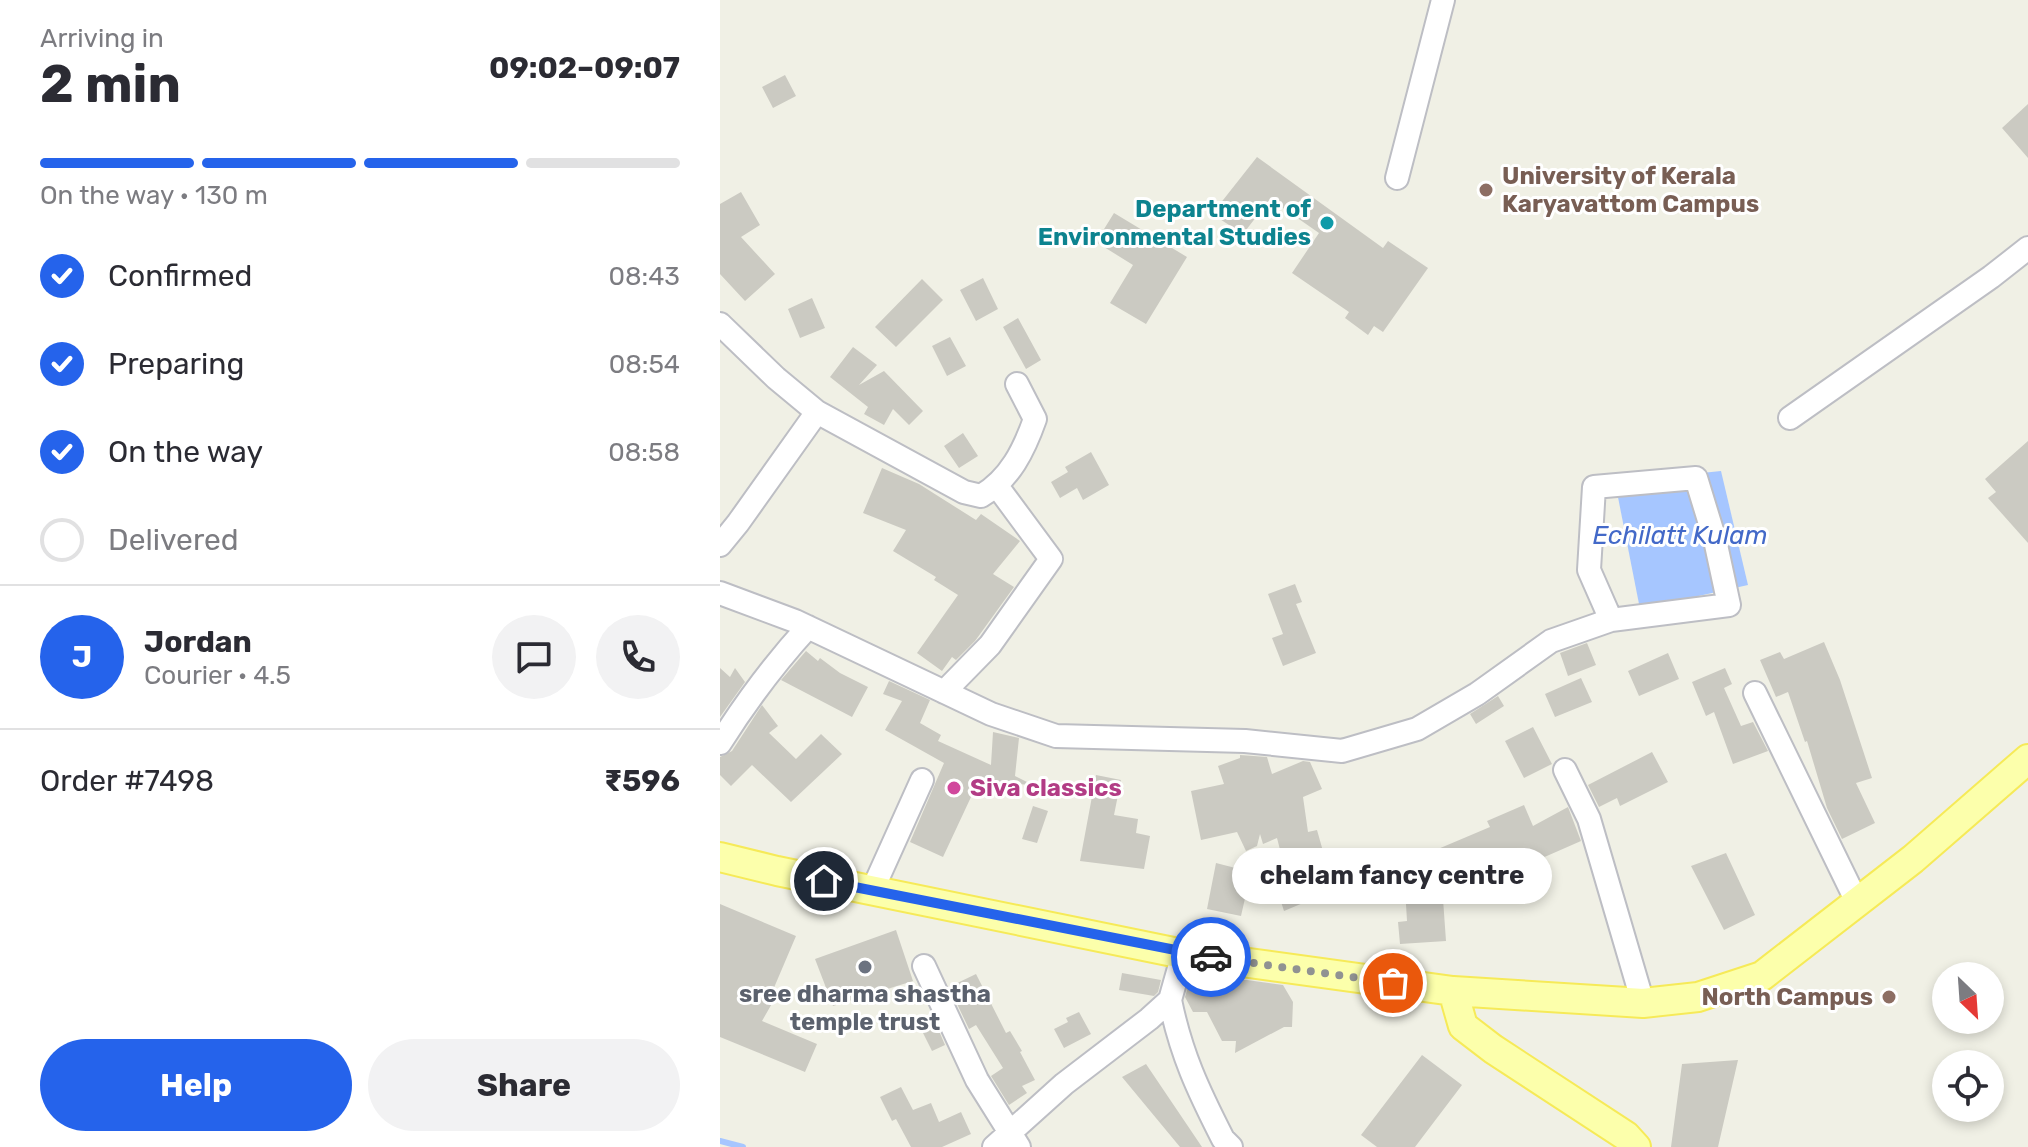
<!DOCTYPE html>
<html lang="en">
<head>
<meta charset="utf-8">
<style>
  :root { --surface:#fff; --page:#f2f2f3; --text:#2b2b33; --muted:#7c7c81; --line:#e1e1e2; --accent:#2563eb }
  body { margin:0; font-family:Rubik,sans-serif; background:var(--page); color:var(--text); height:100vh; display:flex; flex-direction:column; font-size:30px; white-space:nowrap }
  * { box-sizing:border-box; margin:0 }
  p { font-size:26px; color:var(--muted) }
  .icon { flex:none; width:44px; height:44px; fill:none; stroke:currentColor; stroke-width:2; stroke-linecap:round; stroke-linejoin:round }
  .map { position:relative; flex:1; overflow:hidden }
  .drawer { display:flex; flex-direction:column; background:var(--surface); width:720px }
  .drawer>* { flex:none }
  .needle { width:52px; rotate:155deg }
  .tools { position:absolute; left:1212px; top:962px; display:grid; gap:16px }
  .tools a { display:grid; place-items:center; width:72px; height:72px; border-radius:50%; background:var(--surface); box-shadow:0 4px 12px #0003; font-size:40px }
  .pin { position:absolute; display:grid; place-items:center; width:68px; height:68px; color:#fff; margin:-34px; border:4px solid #fff; border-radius:50%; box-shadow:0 2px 8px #0007 }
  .courier { position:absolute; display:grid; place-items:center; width:80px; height:80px; margin:-40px; border:6px solid #2563eb; border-radius:50%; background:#fff; color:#222; box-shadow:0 2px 10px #0007 }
  .bubble { position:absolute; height:56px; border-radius:28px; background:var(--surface); box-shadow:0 4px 12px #0003; font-size:26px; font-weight:700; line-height:56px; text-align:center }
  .summary em { font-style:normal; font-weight:700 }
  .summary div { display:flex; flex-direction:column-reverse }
  .summary { display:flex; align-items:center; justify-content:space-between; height:136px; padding:0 40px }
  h1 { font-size:52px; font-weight:700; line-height:60px }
  .bar { display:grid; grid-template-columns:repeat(4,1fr); gap:12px 8px; align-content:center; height:96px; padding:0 40px }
  .bar i { height:10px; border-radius:6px; background:var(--line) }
  .bar .selected { background:var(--accent) }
  .bar p { grid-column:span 4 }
  .line { display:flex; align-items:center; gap:20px; padding:0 40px; border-top:2px solid var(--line) }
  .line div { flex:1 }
  .round { display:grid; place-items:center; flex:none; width:84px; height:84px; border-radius:42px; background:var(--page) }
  ol { padding:0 40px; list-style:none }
  li { display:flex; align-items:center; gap:24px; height:88px }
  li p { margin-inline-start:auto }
  li .icon { padding:8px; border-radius:50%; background:var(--accent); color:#fff; stroke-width:4 }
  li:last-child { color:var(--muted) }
  li i { width:44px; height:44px; border:4px solid var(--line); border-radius:50% }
  .button { display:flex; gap:16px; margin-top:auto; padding:16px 40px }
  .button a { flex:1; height:92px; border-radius:48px; background:var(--accent); color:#fff; font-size:32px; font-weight:700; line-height:92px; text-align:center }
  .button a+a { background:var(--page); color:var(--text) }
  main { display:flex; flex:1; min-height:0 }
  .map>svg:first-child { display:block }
  .water { fill:#a6c6ff }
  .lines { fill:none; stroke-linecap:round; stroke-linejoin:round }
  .stream { stroke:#a6c6ff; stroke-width:6 }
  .building { fill:#cbcac2 }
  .minor-casing { stroke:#bdbec4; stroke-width:26 }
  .major-casing { stroke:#f6ea58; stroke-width:32 }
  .minor { stroke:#fff; stroke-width:22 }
  .major { stroke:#fcffab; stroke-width:28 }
  .done { stroke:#909292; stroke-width:8; stroke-dasharray:0 14.4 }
  .route { stroke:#2563eb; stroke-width:10 }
  .education-dot { fill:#8d6e63; stroke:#fff; stroke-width:3 }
  .culture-dot { fill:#0f9aa8; stroke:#fff; stroke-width:3 }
  .hotel-dot { fill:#d1479c; stroke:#fff; stroke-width:3 }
  .worship-dot { fill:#6b7280; stroke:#fff; stroke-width:3 }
  .labels { text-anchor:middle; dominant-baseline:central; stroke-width:6; stroke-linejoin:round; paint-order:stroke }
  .education-label { font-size:24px; font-weight:bold; fill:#785e54; stroke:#fff; text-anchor:start }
  .culture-label { font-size:24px; font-weight:bold; fill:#0d838f; stroke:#fff; text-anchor:end }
  .hotel-label { font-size:24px; font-weight:bold; fill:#b23c85; stroke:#fff; text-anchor:start }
  .worship-label { font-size:24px; font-weight:bold; fill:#5b616d; stroke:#fff }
  .water-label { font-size:26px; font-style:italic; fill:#4369c8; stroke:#fff }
</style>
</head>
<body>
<main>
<section class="drawer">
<div class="summary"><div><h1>2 min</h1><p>Arriving in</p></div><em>09:02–09:07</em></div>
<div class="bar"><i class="selected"></i><i class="selected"></i><i class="selected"></i><i></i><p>On the way · 130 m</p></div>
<ol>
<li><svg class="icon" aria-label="check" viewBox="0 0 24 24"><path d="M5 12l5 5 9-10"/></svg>Confirmed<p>08:43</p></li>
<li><svg class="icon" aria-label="check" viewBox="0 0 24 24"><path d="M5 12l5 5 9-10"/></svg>Preparing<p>08:54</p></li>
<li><svg class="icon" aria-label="check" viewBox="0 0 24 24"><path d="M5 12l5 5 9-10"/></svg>On the way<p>08:58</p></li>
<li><i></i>Delivered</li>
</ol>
<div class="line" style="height:144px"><b class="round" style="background:var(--accent);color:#fff">J</b><div><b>Jordan</b><p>Courier · 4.5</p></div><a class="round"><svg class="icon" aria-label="chat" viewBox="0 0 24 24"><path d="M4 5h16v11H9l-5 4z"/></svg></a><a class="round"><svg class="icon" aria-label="phone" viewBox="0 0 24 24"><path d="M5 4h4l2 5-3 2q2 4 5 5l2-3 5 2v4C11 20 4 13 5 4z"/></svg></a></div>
<div class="line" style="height:104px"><div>Order #7498</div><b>₹596</b></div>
<div class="button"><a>Help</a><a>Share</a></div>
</section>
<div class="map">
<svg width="1308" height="1147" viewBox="0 0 1308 1147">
  <rect width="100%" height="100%" fill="#f0f0e5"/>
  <path class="water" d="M1001,471L1028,585L920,609L895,482Z"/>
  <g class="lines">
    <path class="stream" d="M0,1141L23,1147"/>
  </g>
  <path class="building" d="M65,75L76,96L53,108L42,87Z
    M1308,104V158L1282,128Z
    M537,157L663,248L668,241L708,268L663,332L654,326L648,335L625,318L629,312L572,273L599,233L550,199L523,234L492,214Z
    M21,192L40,225L21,237L55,274L25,301L0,274V204Z
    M394,213L467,257L426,324L390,303L413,265L376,242Z
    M263,278L278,309L256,321L240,290Z
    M202,279L223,300L176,347L155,327Z
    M92,298L105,328L80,338L68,309Z
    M298,318L321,360L306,369L283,327Z
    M230,337L246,366L227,376L212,346Z
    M133,347L157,365L139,385L164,371L203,411L189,425L173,409L164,425L144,414L148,407L110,377Z
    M243,433L258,456L239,468L224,446Z
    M1308,441V543L1268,498L1276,492L1265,479Z
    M371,452L389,485L363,500L357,488L340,498L331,482L348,472L345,467Z
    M162,468L199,484L256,520L261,514L300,541L273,574L294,587L255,641L236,660L232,657L222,671L197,653L238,595L214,580L216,577L173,551L186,530L143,513Z
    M575,584L582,602L576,604L596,653L563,666L552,638L563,634L548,594Z
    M1104,642L1120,680L1152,778L1136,783L1155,823L1122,839L1107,808L1087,741L1085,742L1068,692L1056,697L1040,660L1060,652L1064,659Z
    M867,643L876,665L848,676L840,653Z
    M86,651L98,661L100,658L120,673L148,687L132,717L61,680Z
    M948,653L959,679L919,696L908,671Z
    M0,668L10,677L15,668L25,682L0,717Z
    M1005,668L1012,684L1004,688L1021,726L1033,722L1048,751L1013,764L994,712L986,716L972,682Z
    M861,678L872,702L835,717L825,694Z
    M169,681L210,700L200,723L221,735L218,741L271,765L273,732L299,738L295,776L313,785L258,782L223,857L190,842L224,763L165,730L182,701L163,694Z
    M778,696L784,706L756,724L750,714Z
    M42,705L58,726L49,733L76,759L101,734L122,754L71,802L32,765L11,786L0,775V757L12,751Z
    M813,727L832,764L804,778L785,741Z
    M932,752L948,782L900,806L897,798L879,807L868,785Z
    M520,755L547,757L552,774L583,761L590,762L602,789L583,797L588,832L597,830L614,890L564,911L552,874L565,869L557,838L543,844L540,834L537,846L526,851L517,832L481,840L471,791L504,784L498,766L520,758Z
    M376,775L401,780L394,815L418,819L416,833L430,836L424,869L360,861Z
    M804,805L813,826L848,807L861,841L790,872L787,866L735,888L718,849L770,827L767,821Z
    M313,806L328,811L317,843L302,839Z
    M1006,853L1035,915L1004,930L971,866Z
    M496,863L531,872L521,916L487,909Z
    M722,885L726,941L680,944L678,922L687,921L685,888Z
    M0,904L76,936L53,990L58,993L42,1021L97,1044L85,1072L0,1037Z
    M176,930L193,981L113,1006L95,959Z
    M402,973L441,980L438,992L434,996L399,990Z
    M256,974L286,1033L290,1031L302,1051L300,1052L315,1080L302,1086L307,1093L289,1105L271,1076L283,1068L256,1025L249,1029L229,987Z
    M470,980H527L563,985L573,1002L572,1027H564L515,1053L516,1041H502L487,1012H473L465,997Z
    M359,1012L371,1034L344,1048L334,1029L348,1022L346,1018Z
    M216,1024L225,1045L212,1051L202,1031Z
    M702,1055L742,1085L695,1147H657L641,1135Z
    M1018,1060L998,1147H951L962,1064Z
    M426,1064L482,1147H460L402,1077Z
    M181,1087L193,1110L211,1103L219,1122L241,1112L251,1134L222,1147H191L176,1119L172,1121L160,1097Z"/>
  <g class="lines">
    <defs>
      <path id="minor" d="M677,178L723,0
        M0,324L56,378L97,412L18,523L0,545
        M97,412L244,492L261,496C290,479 304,450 315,419L297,384
        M1070,418L1271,277L1308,248
        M0,593L75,621L271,714L336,736L525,741L622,751L697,729L757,694L831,641L891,620L1009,605L995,540L976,478L874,487L869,570L891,620
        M224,692L270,645L331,559L277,486
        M1035,693L1137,902
        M0,743C26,702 55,663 88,627
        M845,770L869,819L923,1003
        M152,891L202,780
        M204,966L257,1080L299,1147
        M450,1000C461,1054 478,1090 503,1139L511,1147
        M274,1147L344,1084L429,1019L450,1000L463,954"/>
      <path id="major" d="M0,857L57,871L463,954L733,991L923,1003L978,997L1042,976L1193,859L1308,759
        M733,991L743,1026L773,1049L906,1136L916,1147"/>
    </defs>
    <use href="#minor" class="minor-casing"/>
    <use href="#major" class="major-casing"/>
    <use href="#minor" class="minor"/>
    <use href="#major" class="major"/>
  </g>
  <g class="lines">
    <path class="done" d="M491,957L673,983"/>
    <path class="route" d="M104,881L491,957"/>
  </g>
  <g class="education-dot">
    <circle cx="766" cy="190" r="8"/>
    <circle cx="1169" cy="997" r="8"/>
  </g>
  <circle class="culture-dot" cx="607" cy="223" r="8"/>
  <circle class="hotel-dot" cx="234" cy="788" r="8"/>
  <circle class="worship-dot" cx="145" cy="967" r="8"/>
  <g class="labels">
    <g class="education-label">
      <text x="782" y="176">University of Kerala<tspan x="782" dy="28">Karyavattom Campus</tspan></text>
      <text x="1153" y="997" text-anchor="end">North Campus</text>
    </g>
    <g class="culture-label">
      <text x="591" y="209">Department of<tspan x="591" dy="28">Environmental Studies</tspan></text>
    </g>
    <g class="hotel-label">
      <text x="250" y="788">Siva classics</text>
    </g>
    <g class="worship-label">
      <text x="145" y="994">sree dharma shastha<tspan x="145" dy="28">temple trust</tspan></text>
    </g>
    <g class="water-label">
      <text x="960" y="535">Echilatt Kulam</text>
    </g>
  </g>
</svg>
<div class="tools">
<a><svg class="needle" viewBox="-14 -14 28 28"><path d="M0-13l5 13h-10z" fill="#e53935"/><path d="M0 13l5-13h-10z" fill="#7c7c81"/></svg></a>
<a><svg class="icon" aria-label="locate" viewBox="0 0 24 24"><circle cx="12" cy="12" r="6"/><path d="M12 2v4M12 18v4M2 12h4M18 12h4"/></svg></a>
</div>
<div class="pin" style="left:673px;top:983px;background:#ea580c"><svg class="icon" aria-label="bag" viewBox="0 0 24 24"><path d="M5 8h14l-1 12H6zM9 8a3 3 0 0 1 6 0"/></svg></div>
<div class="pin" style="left:104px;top:881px;background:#1f2937"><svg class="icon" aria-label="home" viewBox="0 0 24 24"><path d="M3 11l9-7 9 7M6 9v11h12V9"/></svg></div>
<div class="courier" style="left:491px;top:957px"><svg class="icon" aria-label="car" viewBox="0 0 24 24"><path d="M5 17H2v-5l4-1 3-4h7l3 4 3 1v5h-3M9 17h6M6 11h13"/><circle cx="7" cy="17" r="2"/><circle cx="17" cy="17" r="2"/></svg></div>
<div class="bubble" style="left:512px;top:848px;width:320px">chelam fancy centre</div>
</div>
</main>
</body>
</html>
